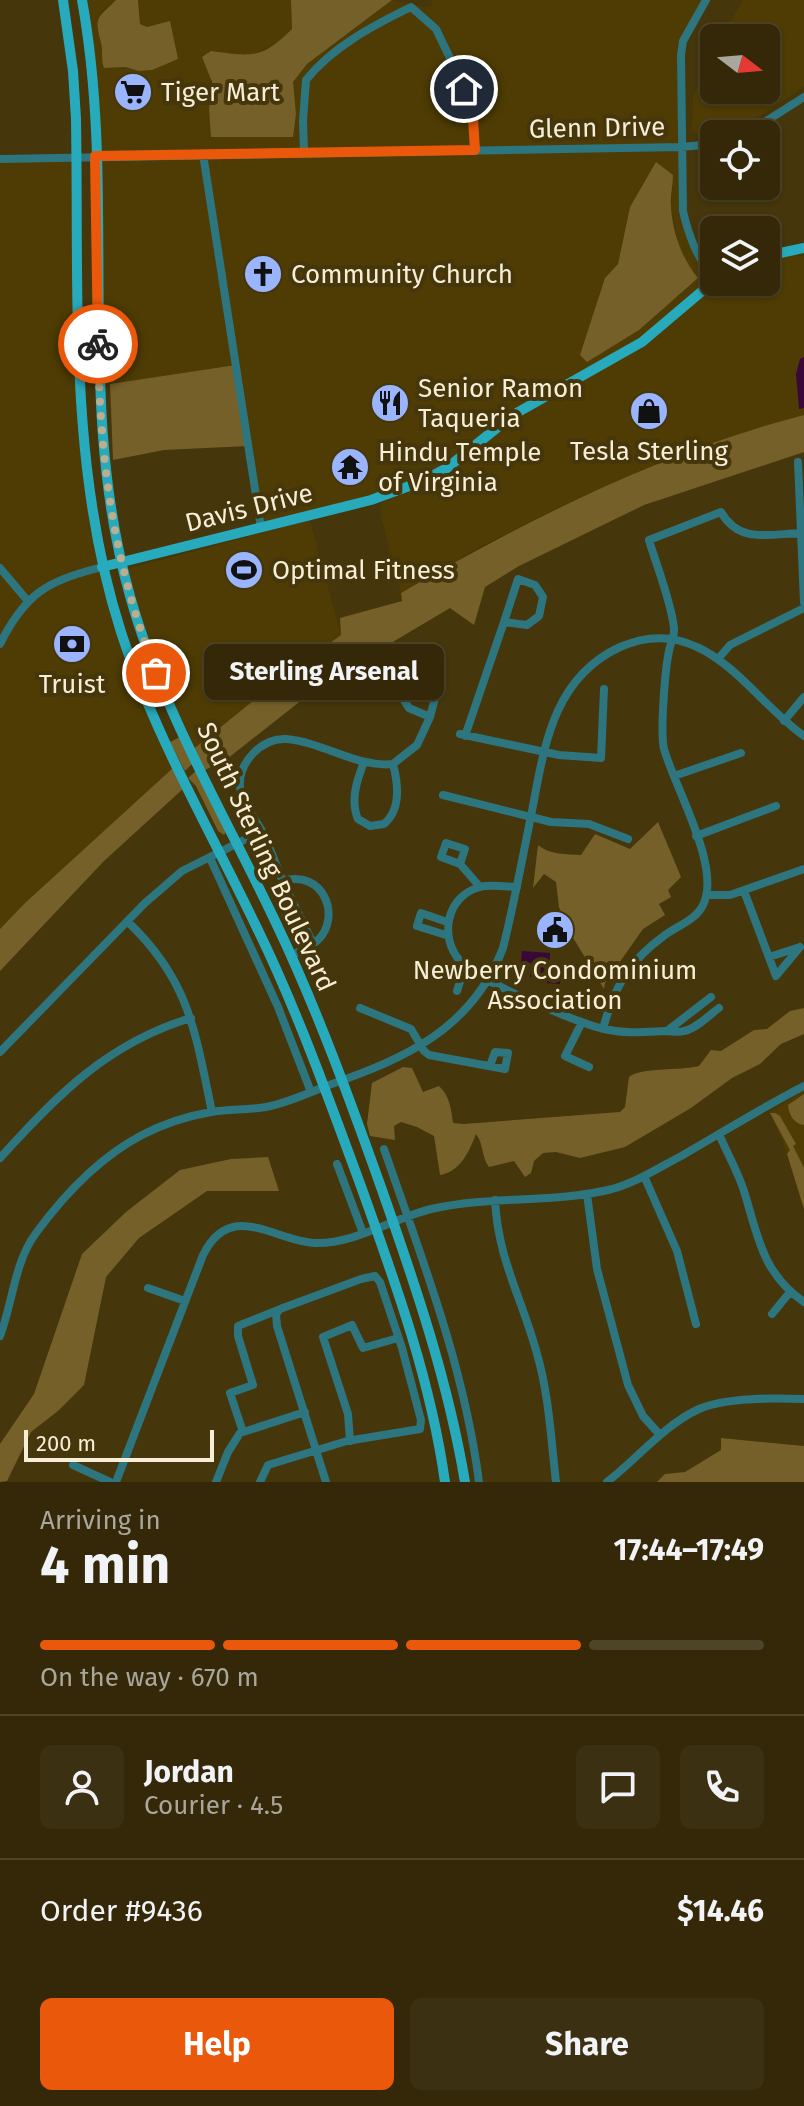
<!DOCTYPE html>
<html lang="en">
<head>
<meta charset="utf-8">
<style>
  :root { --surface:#342808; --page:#3c3012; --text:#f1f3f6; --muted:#a9a69c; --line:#4e4429; --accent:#ea580c }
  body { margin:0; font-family:"Fira Sans",sans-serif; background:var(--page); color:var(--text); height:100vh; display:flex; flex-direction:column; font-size:30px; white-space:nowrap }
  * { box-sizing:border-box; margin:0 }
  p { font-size:26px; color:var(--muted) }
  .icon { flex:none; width:44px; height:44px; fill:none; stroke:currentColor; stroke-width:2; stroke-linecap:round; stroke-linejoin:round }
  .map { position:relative; height:1482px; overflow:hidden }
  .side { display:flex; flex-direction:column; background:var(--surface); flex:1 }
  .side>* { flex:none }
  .needle { width:52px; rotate:106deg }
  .controls { position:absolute; left:700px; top:24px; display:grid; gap:16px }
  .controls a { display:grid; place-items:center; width:80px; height:80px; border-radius:12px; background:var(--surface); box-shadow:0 2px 6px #0004,0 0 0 2px var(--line); font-size:40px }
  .scale { position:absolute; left:24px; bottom:20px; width:190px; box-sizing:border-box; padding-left:8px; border:4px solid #f7eed8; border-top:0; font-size:22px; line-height:28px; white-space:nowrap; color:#f7eed8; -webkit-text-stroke:6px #45360b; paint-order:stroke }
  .pin { position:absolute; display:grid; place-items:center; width:68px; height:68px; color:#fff; margin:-34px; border:4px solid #fff; border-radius:50%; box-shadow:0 2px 8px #0007 }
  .courier { position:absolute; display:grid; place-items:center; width:80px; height:80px; margin:-40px; border:6px solid #ea580c; border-radius:50%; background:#fff; color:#222; box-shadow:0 2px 10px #0007 }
  .bubble { position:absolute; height:56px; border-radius:12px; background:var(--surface); box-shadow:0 2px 6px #0004,0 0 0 2px var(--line); font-size:26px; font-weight:700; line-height:56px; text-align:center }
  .head em { font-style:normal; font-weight:700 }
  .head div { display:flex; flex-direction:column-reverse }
  .head { display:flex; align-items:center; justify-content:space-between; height:136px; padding:0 40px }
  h1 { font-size:52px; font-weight:700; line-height:60px }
  .bar { display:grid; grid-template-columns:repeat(4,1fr); gap:12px 8px; align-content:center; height:96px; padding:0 40px }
  .bar i { height:10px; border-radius:6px; background:var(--line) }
  .bar .on { background:var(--accent) }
  .bar p { grid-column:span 4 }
  .line { display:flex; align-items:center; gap:20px; padding:0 40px; border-top:2px solid var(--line) }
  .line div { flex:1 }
  .round { display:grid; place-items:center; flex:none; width:84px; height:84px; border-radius:12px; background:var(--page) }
  .action { display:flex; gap:16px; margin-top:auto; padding:16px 40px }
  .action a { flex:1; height:92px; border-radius:12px; background:var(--accent); color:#fff; font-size:32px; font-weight:700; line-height:92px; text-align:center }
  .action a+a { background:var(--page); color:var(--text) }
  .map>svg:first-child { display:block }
  .built { fill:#4e3c04; fill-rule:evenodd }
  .green { fill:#756029 }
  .water { fill:#390739 }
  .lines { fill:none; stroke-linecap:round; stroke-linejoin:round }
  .minor { stroke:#2d757f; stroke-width:8 }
  .major { stroke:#27abbc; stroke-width:10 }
  .done { stroke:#b9ae90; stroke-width:8; stroke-dasharray:0 14.4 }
  .route { stroke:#ea580c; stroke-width:10 }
  .labels { text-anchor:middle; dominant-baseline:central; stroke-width:8; stroke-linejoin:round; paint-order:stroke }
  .poi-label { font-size:26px; fill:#f7eed8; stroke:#45360b; text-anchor:start }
  .street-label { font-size:26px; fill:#f7eed8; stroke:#45360b }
</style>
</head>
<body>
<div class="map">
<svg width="804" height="1482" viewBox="0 0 804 1482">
  <rect width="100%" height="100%" fill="#45360b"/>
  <path class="built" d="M82,0H116L102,11L97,21L104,68L125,67L139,71L159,66L155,24L147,27L140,24L138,0H291L292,29L280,41L252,56L211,51L209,109L212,137H293L296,114L292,82L307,64L392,0L423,7L433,6L430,0H706L683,41V211L714,281L653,335L530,404L423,481L261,528L236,366L98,386L95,156ZM657,162L673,182L671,207L678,243L684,258L698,278L675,299L605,278L618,264L630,207Z
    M743,0H804V87L755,119L707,135L692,132L693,96L714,51V90H766V38H721Z
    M77,156L82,432L122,635L177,764L25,903L0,929V159Z
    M785,255L804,256V415L671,461L578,498L480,547L401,593L381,517V503L427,485L517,418L587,376L717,282H766V260Z
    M310,520L341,635L280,679L191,751L162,688L123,570Z
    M804,1091V1209L786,1150L770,1112Z"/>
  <path class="green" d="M116,0H138L140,24L147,27L170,21L178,59L152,70L139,71L125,67L104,68C101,60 103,52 101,43C94,16 97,19 116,0Z
    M291,0H392L307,64L293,82L296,114L293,137H211L209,109L212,82L202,57L211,51C251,56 261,60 292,29Z
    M656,162L673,175C673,186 670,196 671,207C673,233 681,257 698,278L639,330L587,362L580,355L605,278L618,264L630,207Z
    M236,365L248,446L164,450L113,460L110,384Z
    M804,415V452L644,505L519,566L485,587L474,625L450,608L322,684L227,759L201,772L191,751L280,679L341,635L340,618L402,601L401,593C527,520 661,452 804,415Z
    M180,737L193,763L185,771L170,742Z
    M174,767L184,788L104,861L0,971V929L25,903Z
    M196,771L226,832L224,835L218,831L196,786L188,778Z
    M658,822L681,877L668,890L671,897L659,904L665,915L643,929L605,983L604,989L569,931L559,907L556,882L544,874L533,888L538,845C550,855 566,854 581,855L595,834L630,849Z
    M804,1008V1034L781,1044L760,1064L732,1078L691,1108L625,1147L580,1158L556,1152L543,1153L534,1161L531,1173L525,1177L514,1161L489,1167C481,1157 484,1144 476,1134C469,1152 460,1172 440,1175L434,1136L417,1127L401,1122L394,1126L395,1140L370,1136L367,1124L372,1083L403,1067L412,1068L423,1092L439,1086C450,1096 451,1109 453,1123L464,1124L620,1112L625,1107L629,1077C641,1067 680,1071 699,1066L711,1050L721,1051L754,1030L767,1029L790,1011Z
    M804,1094V1125C794,1124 789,1115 788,1105Z
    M770,1113H775L780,1116L796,1144L793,1146L804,1168V1209L787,1154L790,1150Z
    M268,1157L279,1191H207L139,1238L106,1277L84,1385L58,1411L31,1432L7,1481L0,1482V1444L34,1394L82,1254L126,1212L180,1170L231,1159Z
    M721,1438L804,1446V1482H657L665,1474L685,1472L721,1450Z"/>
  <path class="water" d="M804,357V408L799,409L796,374L800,359Z
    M522,951L550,953L549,969L561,970L560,984L547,983V978L530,977L531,963L521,962Z"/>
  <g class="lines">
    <path class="minor" d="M706,0L683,41L681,55L683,211C689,238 698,258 714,280
      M746,134L804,97
      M304,152L303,121L306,80C332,47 374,25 411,7L436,29L472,104L475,150
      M203,154L261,528
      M0,159L681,147L714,144
      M798,462L804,602
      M0,568L27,600
      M518,579L535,585L543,597L539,616L527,625L504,622Z
      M0,644C26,592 48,581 102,567
      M718,659L730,645L804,608
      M419,661L431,662L442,672L430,717L409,708L402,697C402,684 407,668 419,661Z
      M784,721L804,697
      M460,734L559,755L601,758L604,689
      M465,736L504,622
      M364,762C357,780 350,800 358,819L370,826L384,824C401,810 398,783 393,764
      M674,776L741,753
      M443,795L551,822L589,824L628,839
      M696,836L776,806
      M446,843L465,849L460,864L441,857Z
      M210,858L278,1007L311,1092
      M460,864L480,887
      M283,881C323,869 342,916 318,940C311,947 299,951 291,956
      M517,887C505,887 491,884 480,887C446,896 439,937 460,961C476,980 578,1023 604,1029C625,1034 644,1032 665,1031C671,1031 678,1033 684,1031C696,1029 709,1015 719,1008
      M744,891L776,976L800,947
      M707,895H730L804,869
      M128,922C190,981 195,1032 212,1112
      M446,935L417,926L421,913L447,922
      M313,943C303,923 293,903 283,882C276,865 270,847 262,831C254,817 242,804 240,787C238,763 261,738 286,739C323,742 357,768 393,764L417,745L430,717
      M769,957L800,947
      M457,991L465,966
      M360,1008L411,1029L424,1051L429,1055L505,1069L508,1053L495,1052L490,1066
      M582,1022L565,1056L589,1067
      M603,1029C614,987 629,961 665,935C677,926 696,920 703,905C722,868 675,788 664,749C660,732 665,670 669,651C670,644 675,636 674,628C671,601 657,567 649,540L721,512C739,544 769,534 801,533
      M667,1031L711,997
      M0,1052L145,903L182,871L262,831
      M719,1134C727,1153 738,1172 744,1191C758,1236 762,1273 804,1302
      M384,1149C422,1259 464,1366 479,1482
      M0,1158C57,1095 108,1043 191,1018
      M337,1164L363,1233
      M644,1176L677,1251L696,1324
      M587,1194L597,1269L628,1385L643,1416L660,1435
      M495,1200C498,1260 522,1298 537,1354C549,1395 551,1439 556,1482
      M148,1288L185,1301
      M772,1314L790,1292
      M0,1336C13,1302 14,1263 36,1233C64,1195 100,1157 142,1135C163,1124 188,1116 211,1112C229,1109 248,1110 266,1107C288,1103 308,1093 329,1085C406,1058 472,1029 503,948C514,904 522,860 531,816C544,750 551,679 620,647C645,636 672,635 697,647C737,665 767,710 804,736
      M243,1432L230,1393L253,1385L238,1336V1326L278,1310
      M350,1441L348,1414L323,1337L352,1325L363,1348L398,1338
      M73,1465L110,1482
      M116,1482L203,1255C231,1199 274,1241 315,1243C355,1244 394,1218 431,1209C491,1195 553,1204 612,1189C637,1182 660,1167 683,1155C723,1132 763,1107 804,1086
      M216,1482L228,1452L240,1433L305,1412
      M260,1482L268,1465L347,1441L420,1429L421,1420L402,1348L380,1282L375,1276L361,1279L280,1309L276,1314L277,1326L326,1482
      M607,1482C638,1458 664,1425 699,1409C726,1397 775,1398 804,1399"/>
    <path class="major" d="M63,0L73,71L76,119C79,291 68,467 121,632C154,734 210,830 256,926C298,1012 330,1102 363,1192C397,1287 431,1382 445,1482
      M82,0C118,198 74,400 130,596C162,711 225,815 276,923C317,1009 350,1100 382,1190C416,1287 448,1381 465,1482
      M766,256L804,248
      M102,567L371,500L423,481L447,468L513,415L642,342L714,281"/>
  </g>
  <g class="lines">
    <path class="done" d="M98,344C100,463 113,561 156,673"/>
    <path class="route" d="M98,344L95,156L475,150L472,104L464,89"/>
  </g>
  <defs>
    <symbol id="supermarket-disc" viewBox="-11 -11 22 22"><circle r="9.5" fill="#9ab5fd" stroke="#45360b"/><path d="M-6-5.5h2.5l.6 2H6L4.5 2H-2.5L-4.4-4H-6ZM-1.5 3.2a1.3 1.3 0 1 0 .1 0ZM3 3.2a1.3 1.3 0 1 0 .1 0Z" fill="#111"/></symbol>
    <symbol id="church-disc" viewBox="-11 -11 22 22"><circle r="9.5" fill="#9ab5fd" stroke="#45360b"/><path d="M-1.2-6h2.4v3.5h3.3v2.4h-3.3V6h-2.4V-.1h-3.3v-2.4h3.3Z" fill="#111"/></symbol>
    <symbol id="restaurant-disc" viewBox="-11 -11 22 22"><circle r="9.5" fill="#9ab5fd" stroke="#45360b"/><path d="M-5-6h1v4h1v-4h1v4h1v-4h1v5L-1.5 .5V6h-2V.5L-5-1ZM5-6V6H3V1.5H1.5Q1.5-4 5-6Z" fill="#111"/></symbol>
    <symbol id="shop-disc" viewBox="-11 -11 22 22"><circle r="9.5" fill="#9ab5fd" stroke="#45360b"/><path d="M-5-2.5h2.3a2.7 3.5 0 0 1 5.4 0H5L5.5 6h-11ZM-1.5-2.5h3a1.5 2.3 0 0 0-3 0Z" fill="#111"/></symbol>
    <symbol id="temple-disc" viewBox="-11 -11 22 22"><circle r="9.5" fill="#9ab5fd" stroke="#45360b"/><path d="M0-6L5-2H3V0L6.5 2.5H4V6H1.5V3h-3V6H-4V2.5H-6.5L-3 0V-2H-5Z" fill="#111"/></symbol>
    <symbol id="stadium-disc" viewBox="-11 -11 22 22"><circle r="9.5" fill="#9ab5fd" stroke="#45360b"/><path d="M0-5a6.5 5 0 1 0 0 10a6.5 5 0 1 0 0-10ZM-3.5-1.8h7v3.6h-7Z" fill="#111"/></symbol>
    <symbol id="bank-disc" viewBox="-11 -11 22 22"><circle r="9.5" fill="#9ab5fd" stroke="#45360b"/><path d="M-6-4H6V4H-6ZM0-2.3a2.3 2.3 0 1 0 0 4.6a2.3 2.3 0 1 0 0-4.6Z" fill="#111"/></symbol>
    <symbol id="civic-disc" viewBox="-11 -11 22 22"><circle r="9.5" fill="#9ab5fd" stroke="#45360b"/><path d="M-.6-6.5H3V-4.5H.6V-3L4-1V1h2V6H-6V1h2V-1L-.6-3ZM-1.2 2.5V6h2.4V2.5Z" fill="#111"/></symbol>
  </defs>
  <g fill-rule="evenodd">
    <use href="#supermarket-disc" x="111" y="70" width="44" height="44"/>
    <use href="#church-disc" x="241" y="252" width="44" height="44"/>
    <use href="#restaurant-disc" x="368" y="381" width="44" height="44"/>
    <use href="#shop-disc" x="627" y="389" width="44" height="44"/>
    <use href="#temple-disc" x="328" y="445" width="44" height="44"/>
    <use href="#stadium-disc" x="222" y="548" width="44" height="44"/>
    <use href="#bank-disc" x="50" y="622" width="44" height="44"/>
    <use href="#civic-disc" x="533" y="908" width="44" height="44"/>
  </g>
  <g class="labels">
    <g class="poi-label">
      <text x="161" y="92">Tiger Mart</text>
      <text x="291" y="274">Community Church</text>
      <text x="418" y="388">Senior Ramon<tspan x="418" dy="30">Taqueria</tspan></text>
      <text x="649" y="451" text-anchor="middle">Tesla Sterling</text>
      <text x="378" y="452">Hindu Temple<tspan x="378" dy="30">of Virginia</tspan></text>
      <text x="272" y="570">Optimal Fitness</text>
      <text x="72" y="684" text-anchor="middle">Truist</text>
      <text x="555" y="970" text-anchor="middle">Newberry Condominium<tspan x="555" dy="30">Association</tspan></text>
    </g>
    <g class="street-label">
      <text transform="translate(597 128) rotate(-1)">Glenn Drive</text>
      <text transform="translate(249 508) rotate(-14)">Davis Drive</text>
      <text transform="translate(266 857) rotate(65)">South Sterling Boulevard</text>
    </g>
  </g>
</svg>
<div class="controls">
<a><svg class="needle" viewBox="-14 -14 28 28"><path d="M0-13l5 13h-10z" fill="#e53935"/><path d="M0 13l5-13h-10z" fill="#a9a69c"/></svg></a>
<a><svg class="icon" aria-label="locate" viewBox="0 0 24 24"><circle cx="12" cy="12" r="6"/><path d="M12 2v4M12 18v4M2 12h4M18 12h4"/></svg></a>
<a><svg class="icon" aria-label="layers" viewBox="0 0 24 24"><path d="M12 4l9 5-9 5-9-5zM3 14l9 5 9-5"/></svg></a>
</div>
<div class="scale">200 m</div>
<div class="pin" style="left:156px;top:673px;background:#ea580c"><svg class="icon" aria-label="bag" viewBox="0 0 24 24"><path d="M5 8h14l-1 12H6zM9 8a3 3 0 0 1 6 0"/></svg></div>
<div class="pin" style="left:464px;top:89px;background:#1f2937"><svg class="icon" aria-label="home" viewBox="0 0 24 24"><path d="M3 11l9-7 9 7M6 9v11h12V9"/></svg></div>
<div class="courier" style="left:98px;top:344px"><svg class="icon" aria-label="bike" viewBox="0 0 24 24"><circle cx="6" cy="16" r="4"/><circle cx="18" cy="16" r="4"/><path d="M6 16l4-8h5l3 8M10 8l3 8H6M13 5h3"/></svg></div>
<div class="bubble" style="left:204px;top:644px;width:240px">Sterling Arsenal</div>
</div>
<section class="side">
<div class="head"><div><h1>4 min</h1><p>Arriving in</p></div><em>17:44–17:49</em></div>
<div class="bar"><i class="on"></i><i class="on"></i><i class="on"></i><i></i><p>On the way · 670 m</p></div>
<div class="line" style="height:144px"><a class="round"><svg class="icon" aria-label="person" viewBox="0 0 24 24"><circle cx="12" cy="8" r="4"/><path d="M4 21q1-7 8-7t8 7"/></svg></a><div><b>Jordan</b><p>Courier · 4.5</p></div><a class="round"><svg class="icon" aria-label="chat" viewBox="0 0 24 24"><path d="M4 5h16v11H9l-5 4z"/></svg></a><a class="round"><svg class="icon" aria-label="phone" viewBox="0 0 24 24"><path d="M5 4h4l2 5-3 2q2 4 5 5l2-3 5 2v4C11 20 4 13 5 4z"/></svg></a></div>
<div class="line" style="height:104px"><div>Order #9436</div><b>$14.46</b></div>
<div class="action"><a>Help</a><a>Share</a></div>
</section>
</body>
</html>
